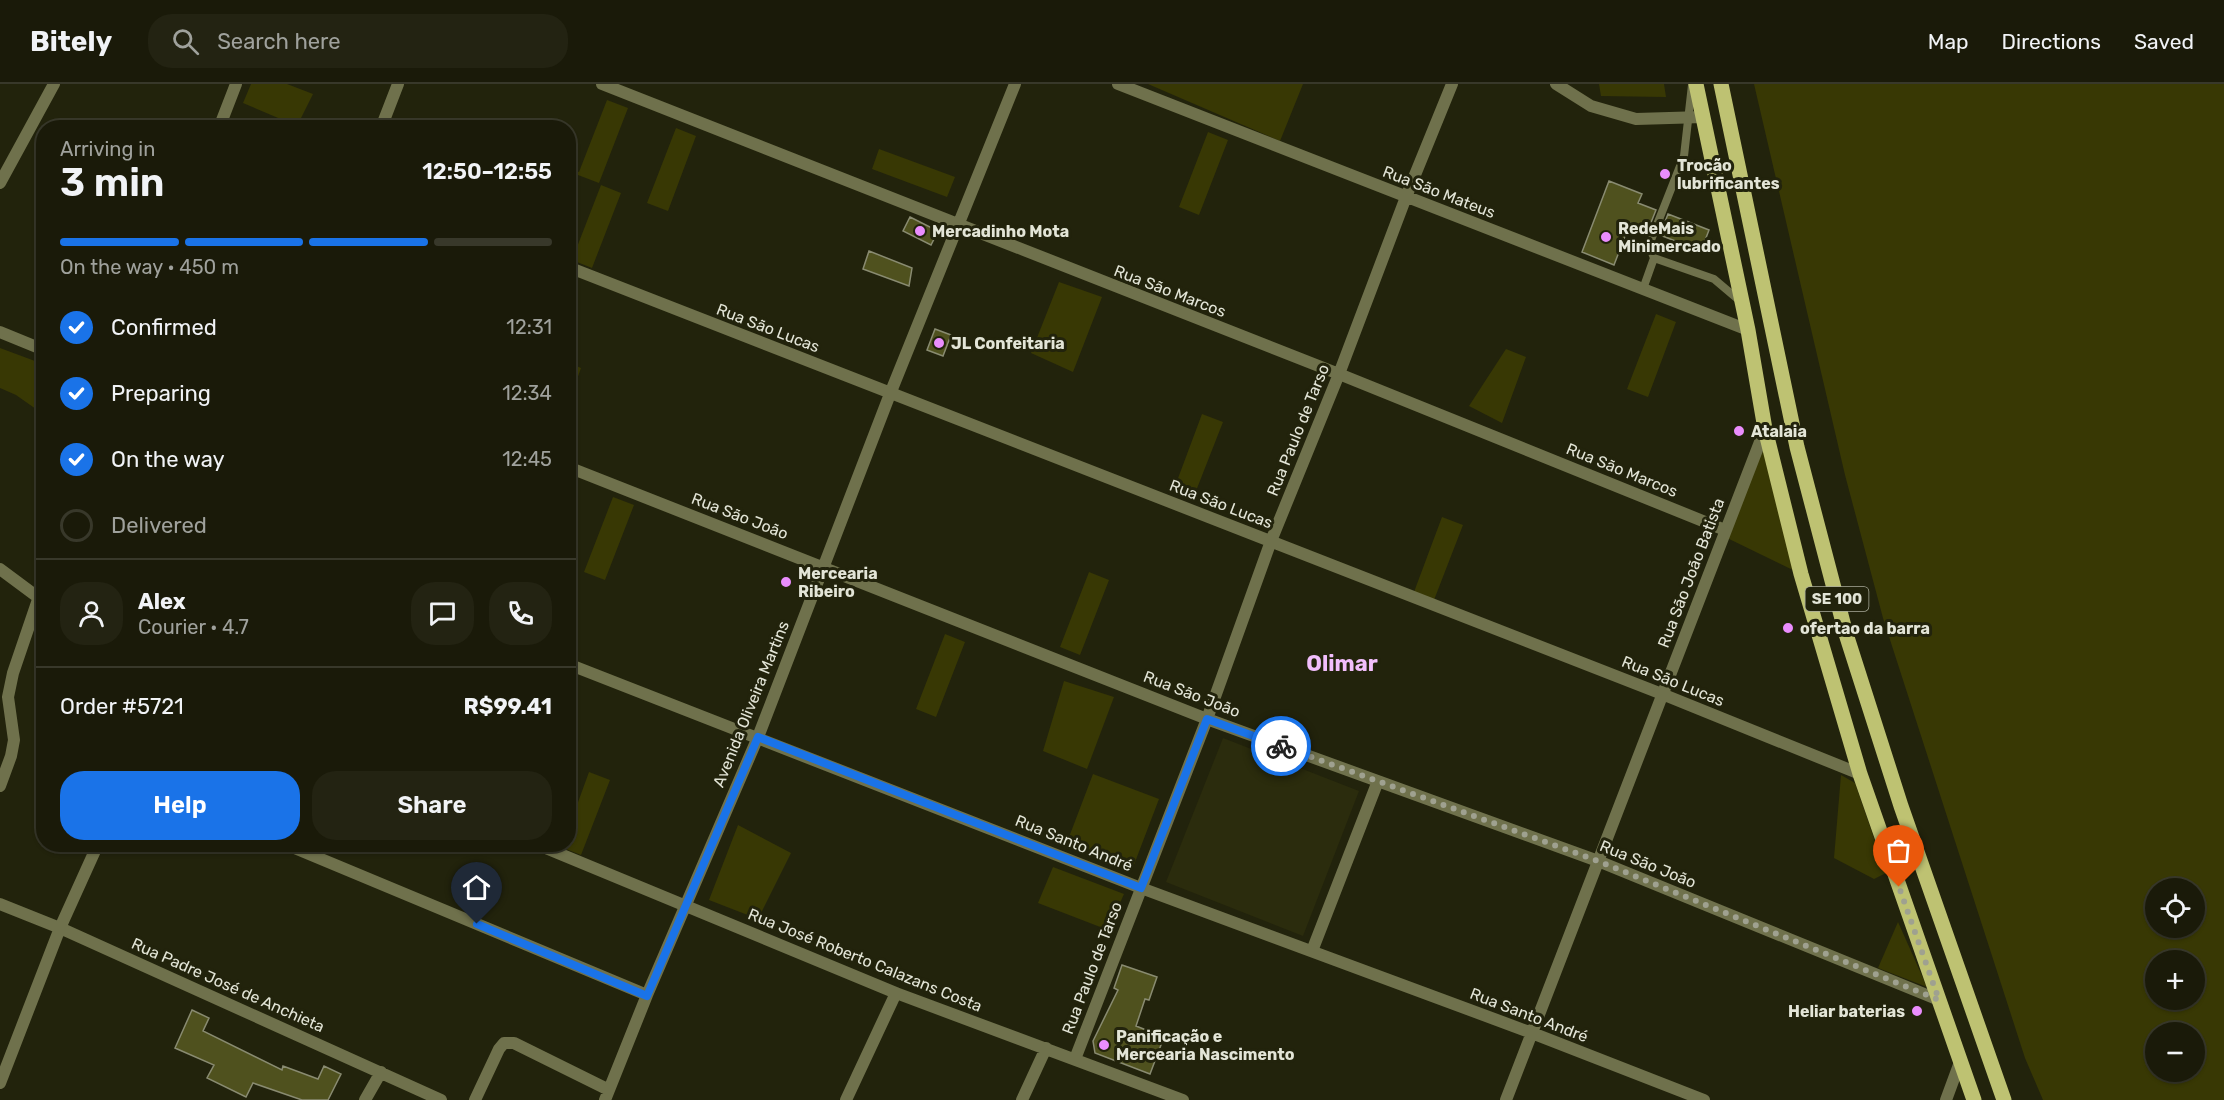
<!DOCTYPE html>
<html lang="en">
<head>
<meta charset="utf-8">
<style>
  :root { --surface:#1a1a09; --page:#232312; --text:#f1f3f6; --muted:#9fa19c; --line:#38382a; --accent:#1a73e8 }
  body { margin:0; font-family:Rubik,sans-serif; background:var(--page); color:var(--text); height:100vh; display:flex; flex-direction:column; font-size:22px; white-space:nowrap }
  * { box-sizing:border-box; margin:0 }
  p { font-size:20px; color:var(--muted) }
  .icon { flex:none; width:33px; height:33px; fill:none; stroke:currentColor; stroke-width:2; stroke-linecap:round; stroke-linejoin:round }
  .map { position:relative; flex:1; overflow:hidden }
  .details { position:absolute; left:36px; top:36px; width:540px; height:732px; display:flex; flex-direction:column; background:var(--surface); border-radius:24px; box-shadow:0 2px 4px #0004,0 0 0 2px var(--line) }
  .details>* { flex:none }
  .fabs { position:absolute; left:2145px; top:794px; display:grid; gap:12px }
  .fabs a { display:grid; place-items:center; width:60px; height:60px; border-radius:50%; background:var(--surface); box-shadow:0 2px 4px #0004,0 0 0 2px var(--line); font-size:30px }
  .pin { position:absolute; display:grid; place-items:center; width:51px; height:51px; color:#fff; margin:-62px -26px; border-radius:50% 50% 50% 0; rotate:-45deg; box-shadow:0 0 6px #0007 }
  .pin .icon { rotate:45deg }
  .courier { position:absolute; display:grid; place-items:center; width:60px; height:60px; margin:-30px; border:4px solid #1a73e8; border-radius:50%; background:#fff; color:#222; box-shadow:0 2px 8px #0007 }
  .head em { font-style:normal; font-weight:600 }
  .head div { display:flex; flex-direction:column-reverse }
  .head { display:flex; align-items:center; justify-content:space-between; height:102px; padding:0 24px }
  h1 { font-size:39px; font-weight:600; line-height:45px }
  .bar { display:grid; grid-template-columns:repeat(4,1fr); gap:9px 6px; align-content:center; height:72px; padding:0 24px }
  .bar i { height:8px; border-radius:4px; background:var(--line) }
  .bar .current { background:var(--accent) }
  .bar p { grid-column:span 4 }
  .line { display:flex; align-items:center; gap:15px; padding:0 24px; border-top:2px solid var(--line) }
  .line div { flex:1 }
  .round { display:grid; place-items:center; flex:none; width:63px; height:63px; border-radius:24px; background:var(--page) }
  ol { padding:0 24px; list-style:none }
  li { display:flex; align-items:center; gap:18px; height:66px }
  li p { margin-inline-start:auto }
  li .icon { padding:6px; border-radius:50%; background:var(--accent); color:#fff; stroke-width:4 }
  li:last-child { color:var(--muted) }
  li i { width:33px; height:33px; border:3px solid var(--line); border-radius:50% }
  .cta { display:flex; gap:12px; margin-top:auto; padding:12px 24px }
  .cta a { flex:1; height:69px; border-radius:24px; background:var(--accent); color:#fff; font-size:24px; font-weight:600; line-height:69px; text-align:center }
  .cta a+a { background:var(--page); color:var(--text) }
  header { display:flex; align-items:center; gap:36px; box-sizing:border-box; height:84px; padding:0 30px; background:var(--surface); border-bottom:2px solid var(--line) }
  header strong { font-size:28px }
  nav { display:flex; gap:33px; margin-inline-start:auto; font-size:21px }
  .search { width:420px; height:54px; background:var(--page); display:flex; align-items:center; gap:15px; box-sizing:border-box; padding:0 21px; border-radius:24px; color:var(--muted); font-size:22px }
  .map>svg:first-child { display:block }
  .built { fill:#2b2c0d }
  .green { fill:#383804; fill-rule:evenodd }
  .building { fill:#4f511e; stroke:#898b71; stroke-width:1.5 }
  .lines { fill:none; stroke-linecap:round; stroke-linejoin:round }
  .lane { stroke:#6f714c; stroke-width:8 }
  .street { stroke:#6f714c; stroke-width:12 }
  .primary { stroke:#bec272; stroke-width:15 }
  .done { stroke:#9fa190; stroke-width:6; stroke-dasharray:0 10.8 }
  .route { stroke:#1a73e8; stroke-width:8 }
  .poi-dot { fill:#ea8dfd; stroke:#22230c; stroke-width:2 }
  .labels { text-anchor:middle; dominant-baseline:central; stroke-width:6; stroke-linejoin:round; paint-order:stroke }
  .shield { fill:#22230c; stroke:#a9ab9a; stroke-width:1.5 }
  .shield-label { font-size:15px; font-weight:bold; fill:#e3e5d7 }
  .poi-label { font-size:16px; font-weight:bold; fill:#e3e5d7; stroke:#22230c; text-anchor:start }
  .street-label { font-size:16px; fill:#e3e5d7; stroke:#22230c }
  .district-label { font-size:22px; font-weight:bold; fill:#f1befc; stroke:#22230c }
</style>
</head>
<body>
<header>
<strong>Bitely</strong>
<div class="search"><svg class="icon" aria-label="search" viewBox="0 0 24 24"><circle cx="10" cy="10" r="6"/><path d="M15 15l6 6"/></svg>Search here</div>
<nav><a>Map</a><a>Directions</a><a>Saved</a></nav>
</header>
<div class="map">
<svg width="2224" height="1016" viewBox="0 0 2224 1016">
  <rect width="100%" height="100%" fill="#22230c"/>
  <path class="built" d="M1223,654L1359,707L1303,852L1166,798Z"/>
  <path class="green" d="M251,0H287L313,10L297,42L243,19Z
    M1148,0H1303L1280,57Z
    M1599,0H1664L1666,13L1601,12Z
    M1754,0H2224V1016H2043L2025,974L1883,534L1845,391ZM2156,804H2194V843H2156ZM2156,876H2194V915H2156ZM2156,948H2194V987H2156Z
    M607,16L628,24L599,99L578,91L569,116V84L579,88Z
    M676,44L696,52L668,127L647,119Z
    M1208,48L1228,56L1199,131L1179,123Z
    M879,65L955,93L947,113L872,85Z
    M601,101L621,109L592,184L572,176Z
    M1059,198L1102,213L1073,288L1031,269Z
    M1656,230L1676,238L1648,313L1627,305Z
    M0,264L43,280V330L16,311L0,304Z
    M1506,265L1526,273L1502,339L1469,322Z
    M569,279L581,284L569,318L568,279Z
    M1202,330L1223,338L1194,412L1174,405Z
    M1765,345L1801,490L1723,452Z
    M613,413L634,421L605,496L584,488Z
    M1442,433L1463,441L1434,516L1414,508Z
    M1089,488L1109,496L1080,571L1060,563Z
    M945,550L965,558L936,633L916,625Z
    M1064,597L1114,613L1087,685L1043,667Z
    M589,688L610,696L581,771L561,763L562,761L568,760L569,743Z
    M1093,690L1159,715L1132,786L1066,761Z
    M1841,691L1855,699L1886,789L1874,795L1834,774Z
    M738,741L791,769L758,835L709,816Z
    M1053,783L1124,810L1108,846L1038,819Z
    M1898,838L1927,903L1878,884Z"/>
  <path class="building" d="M1609,97L1642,110L1638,119L1656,126L1648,146L1630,139L1614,181L1582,168Z
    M1668,130L1709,146L1701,167L1660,151Z
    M910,133L938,147L931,161L903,147Z
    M869,167L912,184L909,202L863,185Z
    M935,245L951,251L943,272L927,266Z
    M1122,881L1157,893L1149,916L1145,915L1136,942L1164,953L1150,990L1095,969L1093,957L1118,906L1114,904Z
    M192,926L209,934L203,947L282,986L283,982L318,995L324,982L341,990L328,1016H302L253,999L246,1013L207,994L214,981L175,964Z"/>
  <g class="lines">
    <path class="lane" d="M1654,174L1714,195L1740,217
      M1643,205L1654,174L1649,161L1684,72L1692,1"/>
    <path class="street" d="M602,0L1339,290L1725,446
      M1118,0L1748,246
      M1556,0L1591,22L1636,35L1703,33
      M219,44L236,0
      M381,44L398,0
      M0,99L54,0
      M568,183L1662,610L1860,690
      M0,248L44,266
      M568,383L1207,635L1598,777L1939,916
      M0,485L43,517
      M568,580L1141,804L1532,949L1704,1016
      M0,702L11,672L14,656L8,613L13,589L44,498
      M285,760L647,911
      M536,760L896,909L1183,1016
      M0,820L60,844L441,1016
      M1312,867L1378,697
      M1075,975L1207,635L1271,457L1339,290L1406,113L1452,0
      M0,999L60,844L98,760
      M365,1016L381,988
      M475,1016L499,965L504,959H514L609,1006
      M605,1016L647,911L758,653L890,310L1015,0
      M846,1016L896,909
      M1022,1016L1046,964
      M1506,1016L1765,345
      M1946,1016L1960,978"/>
    <path class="primary" d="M1696,0L1748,246L1765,345L1801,490L1860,690L1974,1016
      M1721,0L1797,363L1846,550L1901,722L2004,1016"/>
  </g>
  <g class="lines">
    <path class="done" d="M1281,662L1598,777L1939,916L1899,803"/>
    <path class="route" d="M477,840L647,912L758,653L1141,804L1207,635L1281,662"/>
  </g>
  <g class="poi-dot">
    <circle cx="1665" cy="90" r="6"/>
    <circle cx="920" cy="147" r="6"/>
    <circle cx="1606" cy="153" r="6"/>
    <circle cx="939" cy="259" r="6"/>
    <circle cx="1739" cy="347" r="6"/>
    <circle cx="786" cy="498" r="6"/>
    <circle cx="1788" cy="544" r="6"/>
    <circle cx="1917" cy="927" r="6"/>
    <circle cx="1104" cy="961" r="6"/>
  </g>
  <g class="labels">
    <rect class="shield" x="1805.5" y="503" width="63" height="24" rx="4.5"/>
    <g class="shield-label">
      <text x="1837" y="515">SE 100</text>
    </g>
    <g class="poi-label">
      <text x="1677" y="81">Trocão<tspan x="1677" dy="18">lubrificantes</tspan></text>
      <text x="1618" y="144">RedeMais<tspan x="1618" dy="18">Minimercado</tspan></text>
      <text x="932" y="147">Mercadinho Mota</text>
      <text x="951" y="259">JL Confeitaria</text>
      <text x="1751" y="347">Atalaia</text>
      <text x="798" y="489">Mercearia<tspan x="798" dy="18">Ribeiro</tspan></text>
      <text x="1800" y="544">ofertao da barra</text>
      <text x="1905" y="927" text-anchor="end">Heliar baterias</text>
      <text x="1116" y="952">Panificação e<tspan x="1116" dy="18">Mercearia Nascimento</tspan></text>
    </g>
    <g class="street-label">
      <text transform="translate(1439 108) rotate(21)">Rua São Mateus</text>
      <text transform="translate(1170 207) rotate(21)">Rua São Marcos</text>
      <text transform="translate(768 244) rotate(21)">Rua São Lucas</text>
      <text transform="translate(1298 346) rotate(-68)">Rua Paulo de Tarso</text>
      <text transform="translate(1622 386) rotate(22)">Rua São Marcos</text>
      <text transform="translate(1221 420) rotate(21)">Rua São Lucas</text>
      <text transform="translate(740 432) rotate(21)">Rua São João</text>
      <text transform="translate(1691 489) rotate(-69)">Rua São João Batista</text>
      <text transform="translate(1673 597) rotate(22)">Rua São Lucas</text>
      <text transform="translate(1192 610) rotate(21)">Rua São João</text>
      <text transform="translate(751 620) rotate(-68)">Avenida Oliveira Martins</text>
      <text transform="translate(1074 759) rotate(22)">Rua Santo André</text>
      <text transform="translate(1648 780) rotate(22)">Rua São João</text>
      <text transform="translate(865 876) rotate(22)">Rua José Roberto Calazans Costa</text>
      <text transform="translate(1092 884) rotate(-69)">Rua Paulo de Tarso</text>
      <text transform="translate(228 901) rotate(24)">Rua Padre José de Anchieta</text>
      <text transform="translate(1529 931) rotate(21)">Rua Santo André</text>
    </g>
    <g class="district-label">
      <text x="1342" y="579">Olimar</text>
    </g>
  </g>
</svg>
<div class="fabs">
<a><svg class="icon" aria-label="locate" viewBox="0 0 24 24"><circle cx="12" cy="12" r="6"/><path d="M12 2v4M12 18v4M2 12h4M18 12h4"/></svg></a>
<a>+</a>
<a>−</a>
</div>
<div class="pin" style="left:1899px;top:803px;background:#ea580c"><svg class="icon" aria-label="bag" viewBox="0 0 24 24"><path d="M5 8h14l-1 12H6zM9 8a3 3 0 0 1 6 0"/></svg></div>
<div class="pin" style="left:477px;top:840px;background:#1f2937"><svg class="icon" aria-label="home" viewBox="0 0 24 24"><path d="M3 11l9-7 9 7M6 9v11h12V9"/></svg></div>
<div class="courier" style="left:1281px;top:662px"><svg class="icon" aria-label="bike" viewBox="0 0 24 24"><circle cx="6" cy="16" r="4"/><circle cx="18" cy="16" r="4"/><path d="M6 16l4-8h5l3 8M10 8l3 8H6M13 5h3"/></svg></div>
<section class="details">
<div class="head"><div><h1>3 min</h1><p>Arriving in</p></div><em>12:50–12:55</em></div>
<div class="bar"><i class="current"></i><i class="current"></i><i class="current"></i><i></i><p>On the way · 450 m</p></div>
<ol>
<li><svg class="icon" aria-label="check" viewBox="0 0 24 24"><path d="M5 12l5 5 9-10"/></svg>Confirmed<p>12:31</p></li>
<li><svg class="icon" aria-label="check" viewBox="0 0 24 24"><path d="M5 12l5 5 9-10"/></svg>Preparing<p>12:34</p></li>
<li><svg class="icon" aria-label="check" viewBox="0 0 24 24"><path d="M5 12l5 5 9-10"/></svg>On the way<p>12:45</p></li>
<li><i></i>Delivered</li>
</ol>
<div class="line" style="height:108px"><a class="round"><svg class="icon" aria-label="person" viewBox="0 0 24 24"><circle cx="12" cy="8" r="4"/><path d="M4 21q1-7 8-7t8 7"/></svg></a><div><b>Alex</b><p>Courier · 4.7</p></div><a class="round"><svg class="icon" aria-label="chat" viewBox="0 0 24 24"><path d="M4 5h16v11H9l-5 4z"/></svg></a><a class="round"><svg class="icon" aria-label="phone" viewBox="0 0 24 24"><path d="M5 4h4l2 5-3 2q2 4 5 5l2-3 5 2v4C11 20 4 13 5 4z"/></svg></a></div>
<div class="line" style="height:78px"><div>Order #5721</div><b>R$99.41</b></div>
<div class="cta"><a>Help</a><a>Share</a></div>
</section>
</div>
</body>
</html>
